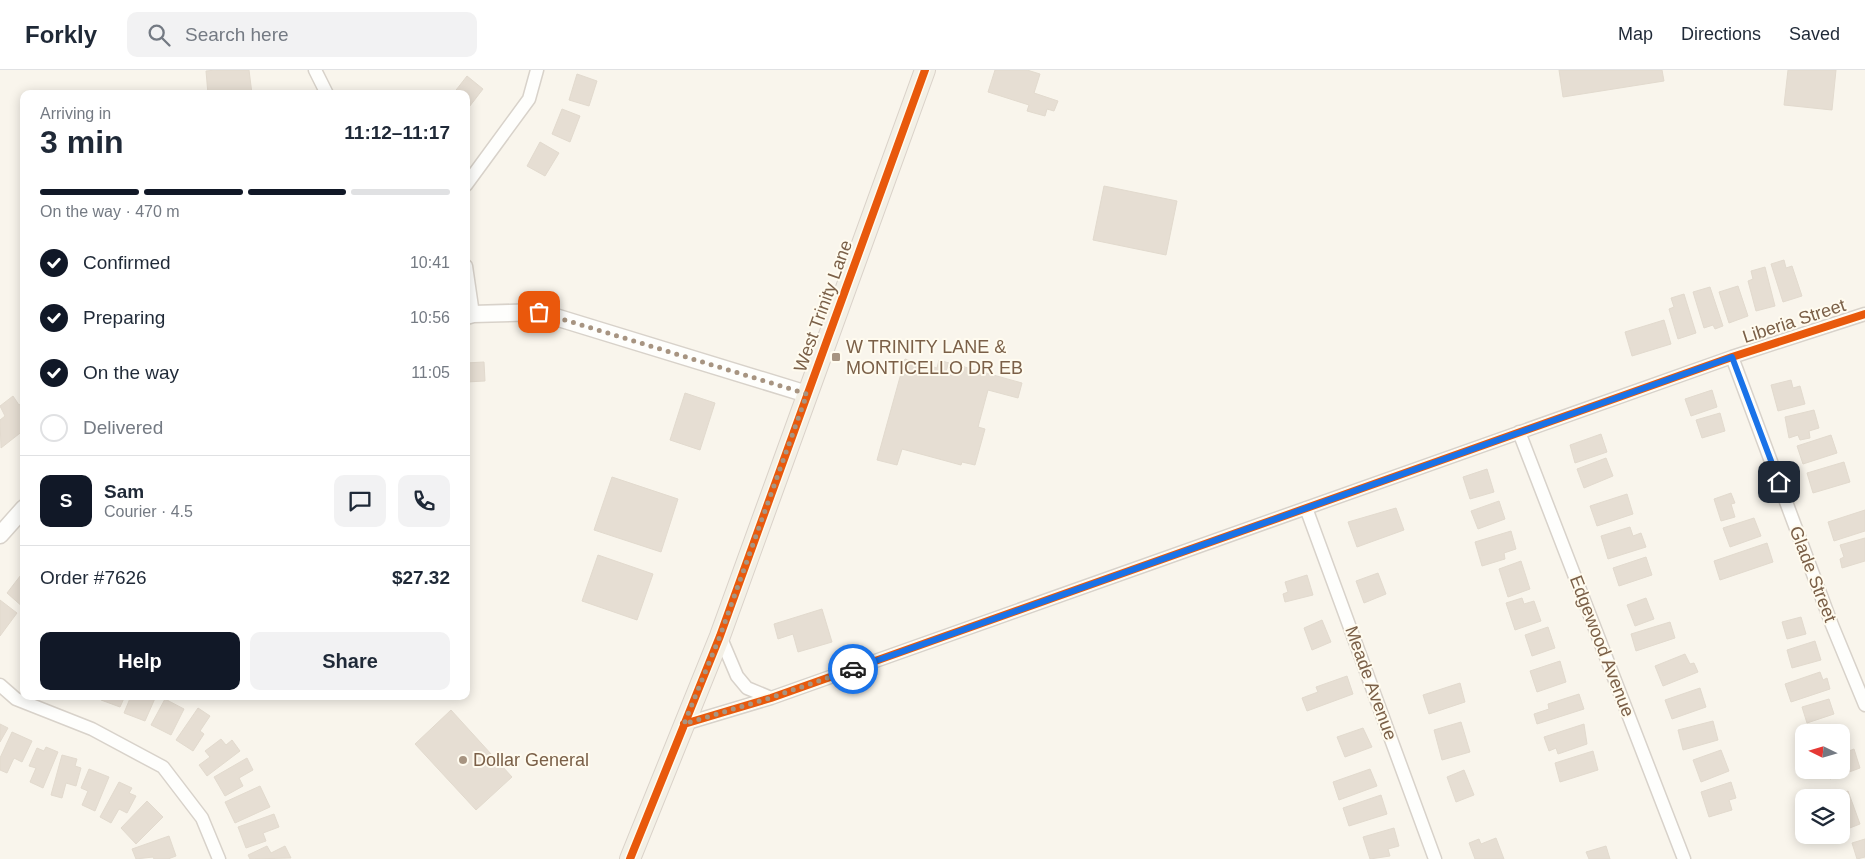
<!DOCTYPE html>
<html lang="en">
<head>
<meta charset="utf-8">
<style>
  :root { --surface:#fff; --page:#f2f2f3; --text:#1f2937; --muted:#747a83; --line:#e0e1e3; --accent:#111827 }
  body { margin:0; font-family:Arial,sans-serif; background:var(--page); color:var(--text); height:100vh; display:flex; flex-direction:column; font-size:19px; white-space:nowrap }
  * { box-sizing:border-box; margin:0 }
  p { font-size:16px; color:var(--muted) }
  .icon { flex:none; width:28px; height:28px; fill:none; stroke:currentColor; stroke-width:2; stroke-linecap:round; stroke-linejoin:round }
  .map { position:relative; flex:1; overflow:hidden }
  .sheet { position:absolute; left:20px; top:20px; width:450px; height:610px; display:flex; flex-direction:column; background:var(--surface); border-radius:10px; box-shadow:0 2px 12px #0003 }
  .sheet>* { flex:none }
  .needle { width:32px; rotate:275deg }
  .buttons { position:absolute; left:1795px; top:654px; display:grid; gap:10px }
  .buttons a { display:grid; place-items:center; width:55px; height:55px; border-radius:10px; background:var(--surface); box-shadow:0 2px 12px #0003; font-size:25px }
  .pin { position:absolute; display:grid; place-items:center; width:42px; height:42px; color:#fff; margin:-21px; border-radius:10px; box-shadow:0 2px 8px #0006 }
  .courier { position:absolute; display:grid; place-items:center; width:50px; height:50px; margin:-25px; border:4px solid #1a73e8; border-radius:50%; background:#fff; color:#222; box-shadow:0 1px 6px #0007 }
  .headline em { font-style:normal; font-weight:800 }
  .headline div { display:flex; flex-direction:column-reverse }
  .headline { display:flex; align-items:center; justify-content:space-between; height:85px; padding:0 20px }
  h1 { font-size:32px; font-weight:800; line-height:38px }
  .bar { display:grid; grid-template-columns:repeat(4,1fr); gap:8px 5px; align-content:center; height:60px; padding:0 20px }
  .bar i { height:6px; border-radius:4px; background:var(--line) }
  .bar .active { background:var(--accent) }
  .bar p { grid-column:span 4 }
  .line { display:flex; align-items:center; gap:12px; padding:0 20px; border-top:1px solid var(--line) }
  .line div { flex:1 }
  .round { display:grid; place-items:center; flex:none; width:52px; height:52px; border-radius:10px; background:var(--page) }
  ol { padding:0 20px; list-style:none }
  li { display:flex; align-items:center; gap:15px; height:55px }
  li p { margin-inline-start:auto }
  li .icon { padding:5px; border-radius:50%; background:var(--accent); color:#fff; stroke-width:4 }
  li:last-child { color:var(--muted) }
  li i { width:28px; height:28px; border:2px solid var(--line); border-radius:50% }
  .button { display:flex; gap:10px; margin-top:auto; padding:10px 20px }
  .button a { flex:1; height:58px; border-radius:10px; background:var(--accent); color:#fff; font-size:20px; font-weight:800; line-height:58px; text-align:center }
  .button a+a { background:var(--page); color:var(--text) }
  header { display:flex; align-items:center; gap:30px; box-sizing:border-box; height:70px; padding:0 25px; background:var(--surface); border-bottom:1px solid var(--line) }
  header strong { font-size:24px }
  nav { display:flex; gap:28px; margin-inline-start:auto; font-size:18px }
  .search { width:350px; height:45px; background:var(--page); display:flex; align-items:center; gap:12px; box-sizing:border-box; padding:0 18px; border-radius:10px; color:var(--muted); font-size:19px }
  .map>svg:first-child { display:block }
  .building { fill:#e6ded3; stroke:#e2dace }
  .lines { fill:none; stroke-linecap:round; stroke-linejoin:round }
  .minor-casing { stroke:#d8d2ca; stroke-width:15 }
  .tertiary-casing { stroke:#d8d2ca; stroke-width:19 }
  .primary-casing { stroke:#dad2c9; stroke-width:22 }
  .minor { stroke:#fefefc; stroke-width:12 }
  .tertiary { stroke:#fefefc; stroke-width:16 }
  .primary { stroke:#f3f0e6; stroke-width:20 }
  .cycleway-casing { stroke:#fffbef; stroke-width:11 }
  .cycleway { stroke:#e8590c; stroke-width:8 }
  .done { stroke:#a79481; stroke-width:5; stroke-dasharray:0 9 }
  .route { stroke:#1a73e8; stroke-width:6 }
  .poi-dot { fill:#a79481; stroke:#fffbef; stroke-width:2 }
  .labels { text-anchor:middle; dominant-baseline:central; stroke-width:4; stroke-linejoin:round; paint-order:stroke }
  .street-label { font-size:18px; fill:#7b6048; stroke:#fffbef }
  .poi-label { font-size:18px; fill:#7b6048; stroke:#fffbef; text-anchor:start }
</style>
</head>
<body>
<header>
<strong>Forkly</strong>
<div class="search"><svg class="icon" aria-label="search" viewBox="0 0 24 24"><circle cx="10" cy="10" r="6"/><path d="M15 15l6 6"/></svg>Search here</div>
<nav><a>Map</a><a>Directions</a><a>Saved</a></nav>
</header>
<div class="map">
<svg width="1865" height="789" viewBox="0 0 1865 789">
  <rect width="100%" height="100%" fill="#f9f5ec"/>
  <path class="building" d="M216,0H249L252,24H208L206,1Z
    M995,0H1027L1040,4L1034,23L1058,31L1054,41L1047,39L1045,46L1027,41L1029,35L988,22Z
    M1559,0H1662L1664,11L1563,27Z
    M1788,0H1836L1832,40L1784,35Z
    M577,4L597,11L589,36L569,30Z
    M467,6L483,19L466,41V24H453Z
    M562,39L580,46L570,72L552,64Z
    M540,72L559,83L545,106L527,96Z
    M1104,116L1177,131L1166,185L1093,170Z
    M1784,190L1786,198L1792,196L1802,226L1783,232L1771,194Z
    M1765,197L1775,236L1756,241L1748,211L1753,209L1751,201Z
    M1738,216L1748,246L1729,253L1719,222Z
    M1710,217L1723,256L1715,259L1713,255L1704,258L1693,222Z
    M1684,224L1696,263L1678,269L1669,239L1674,237L1671,228Z
    M1664,250L1671,274L1632,286L1625,262Z
    M905,289L937,298L939,290L949,293L946,301L959,304L961,296L1022,313L1018,328L988,320L978,357L985,359L975,395L962,392L961,395L902,379L897,395L877,390Z
    M484,292L485,311L466,312V293Z
    M1791,310L1793,318L1800,316L1805,334L1778,341L1771,315Z
    M1712,320L1717,337L1691,346L1685,329Z
    M685,323L715,333L700,380L670,370Z
    M13,326L19,335L24,332V360L1,378L0,350L5,346L0,336Z
    M1814,340L1819,358L1809,361L1810,368L1800,370L1798,365L1789,368L1785,347Z
    M1720,343L1725,361L1702,368L1696,350Z
    M1601,364L1607,382L1575,393L1570,375Z
    M1831,365L1837,383L1803,394L1797,376Z
    M1606,388L1613,406L1584,418L1577,399Z
    M1844,392L1850,412L1813,423L1807,403Z
    M1487,399L1494,422L1470,429L1463,407Z
    M612,407L678,429L661,482L594,460Z
    M1731,423L1735,433L1731,434L1735,447L1721,451L1714,429Z
    M1627,424L1633,444L1597,456L1590,436Z
    M1499,431L1505,449L1478,459L1471,441Z
    M1396,438L1404,460L1357,477L1348,452Z
    M1865,440V461L1834,471L1828,452Z
    M1754,448L1761,466L1730,477L1723,458Z
    M1630,457L1633,466L1641,463L1646,477L1608,489L1601,466Z
    M1511,461L1516,479L1504,483L1505,489L1482,496L1475,472Z
    M1865,468V491L1842,498L1840,489L1844,487L1840,475Z
    M1767,473L1773,492L1720,510L1714,491Z
    M598,485L653,504L637,550L582,531Z
    M1646,487L1652,505L1619,516L1613,498Z
    M1521,491L1530,519L1508,527L1499,499Z
    M24,501V538L7,523Z
    M1378,503L1386,524L1364,533L1356,511Z
    M1307,505L1313,525L1285,532L1283,524L1288,522L1285,512Z
    M1522,528L1524,534L1534,531L1541,551L1515,560L1506,533Z
    M1646,528L1654,549L1635,556L1627,535Z
    M0,530L17,543L0,566Z
    M822,539L832,572L798,582L793,564L778,569L774,554Z
    M1801,547L1806,564L1787,569L1782,552Z
    M1322,550L1331,572L1312,580L1304,558Z
    M1670,552L1675,568L1636,581L1631,564Z
    M1548,557L1555,578L1532,586L1525,565Z
    M1815,571L1821,590L1792,598L1787,580Z
    M1685,584L1690,594L1694,593L1698,602L1663,616L1655,596Z
    M1560,591L1566,612L1537,622L1530,601Z
    M1820,602L1823,610L1827,608L1830,619L1791,632L1785,614Z
    M1347,606L1353,624L1307,641L1302,628L1318,622L1316,617Z
    M1460,613L1465,632L1429,644L1423,625Z
    M1700,618L1706,637L1672,649L1665,630Z
    M1579,624L1584,639L1537,654L1534,644L1549,639L1548,634Z
    M103,626H125L120,637L101,630Z
    M131,626H156L145,651L124,643Z
    M165,629L184,639L171,665L151,655Z
    M1829,629L1834,644L1807,653L1802,637Z
    M198,638L210,646L200,661L204,664L193,681L176,670Z
    M451,640L512,707L476,740L415,674Z
    M1713,651L1718,670L1683,680L1678,660Z
    M1461,652L1470,682L1442,690L1434,660Z
    M0,654L8,658L0,672Z
    M1584,654L1587,674L1558,684L1556,678L1549,681L1544,667Z
    M1363,658L1372,677L1345,687L1337,667Z
    M12,662L32,671L22,692L14,688L7,703L0,700V688Z
    M221,669L226,675L232,670L240,681L207,706L199,695L210,687L205,681Z
    M46,677L58,682L43,718L30,712L36,698L29,696L37,678L44,681Z
    M1854,679L1860,698L1830,709L1827,700H1841V684Z
    M1721,680L1729,701L1701,712L1693,690Z
    M1593,681L1598,700L1560,712L1555,693Z
    M62,685L77,689L75,696L81,698L76,716L66,713L62,728L51,725Z
    M247,688L253,700L239,708L243,716L225,726L214,707Z
    M89,699L109,707L95,741L82,735L88,721L81,718Z
    M1370,699L1377,716L1339,730L1333,712Z
    M1464,700L1474,725L1456,732L1447,707Z
    M119,712L132,718L129,723L136,726L127,743L119,739L111,753L100,747Z
    M1731,712L1736,728L1729,730L1732,740L1709,747L1701,722Z
    M260,716L270,737L235,753L225,732Z
    M1848,721L1860,754L1842,761L1841,728H1831Z
    M1381,725L1387,744L1349,756L1343,738Z
    M147,731L163,747L136,774L121,758Z
    M274,744L279,757L263,763L266,771L246,778L238,757Z
    M1394,758L1399,776L1388,779L1390,786L1370,789L1363,767Z
    M169,766L176,786L168,789H154L153,787L136,789L132,779Z
    M1496,768L1504,789H1475L1469,773L1479,769L1481,774Z
    M1865,769V787L1857,789L1852,773Z
    M267,776L271,783L285,776L291,788L250,789L248,785Z
    M1606,776L1610,789H1589L1586,782Z"/>
  <g class="lines">
    <defs>
      <path id="minor" d="M315,0L327,24
        M466,115L529,29L537,0
        M466,196L473,244
        M1732,287L1832,555L1865,635
        M1519,362L1684,789
        M1306,438L1435,789
        M720,566L737,606L747,618L771,628
        M0,615L16,629L92,659L163,697L202,748L219,789
        M684,654L771,628L1732,287L1865,244"/>
      <path id="tertiary" d="M466,246L473,244L539,242L807,324
        M0,465L24,438"/>
      <path id="primary" d="M630,789L720,566L925,0"/>
    </defs>
    <use href="#minor" class="minor-casing"/>
    <use href="#tertiary" class="tertiary-casing"/>
    <use href="#primary" class="primary-casing"/>
    <use href="#minor" class="minor"/>
    <use href="#tertiary" class="tertiary"/>
    <use href="#primary" class="primary"/>
    <defs>
      <path id="cycleway" d="M684,654L771,628L1732,287L1865,244
        M630,789L720,566L925,0"/>
    </defs>
    <use href="#cycleway" class="cycleway-casing"/>
    <use href="#cycleway" class="cycleway"/>
  </g>
  <g class="lines">
    <path class="done" d="M539,242L807,324L720,566L684,654L770,628L853,599"/>
    <path class="route" d="M853,599L1732,287L1779,412"/>
  </g>
  <g class="poi-dot">
    <rect x="831" y="282" width="10" height="10" rx="2.5"/>
    <circle cx="463" cy="690" r="5"/>
  </g>
  <g class="labels">
    <g class="street-label">
      <text transform="translate(823 236) rotate(-70)">West Trinity Lane</text>
      <text transform="translate(1794 251) rotate(-18)">Liberia Street</text>
      <text transform="translate(1813 504) rotate(69)">Glade Street</text>
      <text transform="translate(1602 576) rotate(69)">Edgewood Avenue</text>
      <text transform="translate(1371 613) rotate(70)">Meade Avenue</text>
    </g>
    <g class="poi-label">
      <text x="846" y="277">W TRINITY LANE &amp;<tspan x="846" dy="21">MONTICELLO DR EB</tspan></text>
      <text x="473" y="690">Dollar General</text>
    </g>
  </g>
</svg>
<div class="buttons">
<a><svg class="needle" viewBox="-14 -14 28 28"><path d="M0-13l5 13h-10z" fill="#e53935"/><path d="M0 13l5-13h-10z" fill="#747a83"/></svg></a>
<a><svg class="icon" aria-label="layers" viewBox="0 0 24 24"><path d="M12 4l9 5-9 5-9-5zM3 14l9 5 9-5"/></svg></a>
</div>
<div class="pin" style="left:539px;top:242px;background:#ea580c"><svg class="icon" aria-label="bag" viewBox="0 0 24 24"><path d="M5 8h14l-1 12H6zM9 8a3 3 0 0 1 6 0"/></svg></div>
<div class="pin" style="left:1779px;top:412px;background:#1f2937"><svg class="icon" aria-label="home" viewBox="0 0 24 24"><path d="M3 11l9-7 9 7M6 9v11h12V9"/></svg></div>
<div class="courier" style="left:853px;top:599px"><svg class="icon" aria-label="car" viewBox="0 0 24 24"><path d="M5 17H2v-5l4-1 3-4h7l3 4 3 1v5h-3M9 17h6M6 11h13"/><circle cx="7" cy="17" r="2"/><circle cx="17" cy="17" r="2"/></svg></div>
<section class="sheet">
<div class="headline"><div><h1>3 min</h1><p>Arriving in</p></div><em>11:12–11:17</em></div>
<div class="bar"><i class="active"></i><i class="active"></i><i class="active"></i><i></i><p>On the way · 470 m</p></div>
<ol>
<li><svg class="icon" aria-label="check" viewBox="0 0 24 24"><path d="M5 12l5 5 9-10"/></svg>Confirmed<p>10:41</p></li>
<li><svg class="icon" aria-label="check" viewBox="0 0 24 24"><path d="M5 12l5 5 9-10"/></svg>Preparing<p>10:56</p></li>
<li><svg class="icon" aria-label="check" viewBox="0 0 24 24"><path d="M5 12l5 5 9-10"/></svg>On the way<p>11:05</p></li>
<li><i></i>Delivered</li>
</ol>
<div class="line" style="height:90px"><b class="round" style="background:var(--accent);color:#fff">S</b><div><b>Sam</b><p>Courier · 4.5</p></div><a class="round"><svg class="icon" aria-label="chat" viewBox="0 0 24 24"><path d="M4 5h16v11H9l-5 4z"/></svg></a><a class="round"><svg class="icon" aria-label="phone" viewBox="0 0 24 24"><path d="M5 4h4l2 5-3 2q2 4 5 5l2-3 5 2v4C11 20 4 13 5 4z"/></svg></a></div>
<div class="line" style="height:65px"><div>Order #7626</div><b>$27.32</b></div>
<div class="button"><a>Help</a><a>Share</a></div>
</section>
</div>
</body>
</html>
